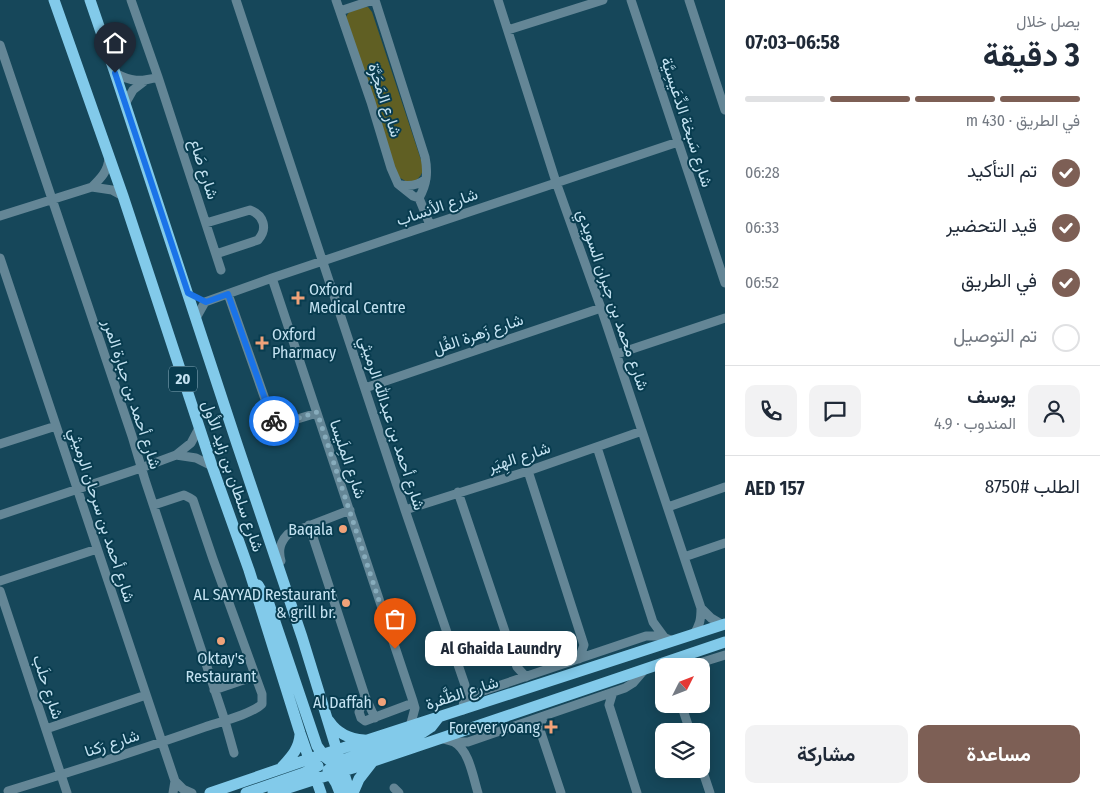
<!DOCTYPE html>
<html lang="ar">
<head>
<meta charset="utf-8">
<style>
  :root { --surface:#fff; --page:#f2f2f3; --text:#1f2937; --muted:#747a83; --line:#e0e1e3; --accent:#7d5f55 }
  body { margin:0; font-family:"Fira Sans Condensed",Vazirmatn,sans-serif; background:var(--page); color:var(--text); direction:rtl; height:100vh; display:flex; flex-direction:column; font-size:19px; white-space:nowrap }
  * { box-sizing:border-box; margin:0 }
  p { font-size:16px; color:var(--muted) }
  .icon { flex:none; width:28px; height:28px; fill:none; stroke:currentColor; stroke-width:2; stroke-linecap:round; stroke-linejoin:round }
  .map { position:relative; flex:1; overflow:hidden; direction:ltr }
  .details { display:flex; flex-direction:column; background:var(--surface); width:375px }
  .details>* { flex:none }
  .needle { width:32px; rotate:48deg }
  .buttons { position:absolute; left:655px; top:658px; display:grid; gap:10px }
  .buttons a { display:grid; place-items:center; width:55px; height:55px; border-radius:10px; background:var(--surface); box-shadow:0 2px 12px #0003; font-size:25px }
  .pin { position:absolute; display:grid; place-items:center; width:42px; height:42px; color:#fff; margin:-51px -21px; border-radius:50% 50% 50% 0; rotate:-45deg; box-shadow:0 0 5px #0007 }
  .pin .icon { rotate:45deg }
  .courier { position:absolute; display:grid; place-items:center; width:50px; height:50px; margin:-25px; border:4px solid #1a73e8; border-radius:50%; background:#fff; color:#222; box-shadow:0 1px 6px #0007 }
  .bubble { position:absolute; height:35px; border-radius:10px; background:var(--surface); box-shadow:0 2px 12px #0003; font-size:16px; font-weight:700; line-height:35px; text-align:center; direction:rtl }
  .head em { font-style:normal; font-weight:700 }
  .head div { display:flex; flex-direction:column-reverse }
  .head { display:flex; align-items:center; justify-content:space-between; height:85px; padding:0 20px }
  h1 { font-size:32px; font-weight:700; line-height:38px }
  .bar { display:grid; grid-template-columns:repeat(4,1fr); gap:8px 5px; align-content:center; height:60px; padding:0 20px }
  .bar i { height:6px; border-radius:4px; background:var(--line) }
  .bar .selected { background:var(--accent) }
  .bar p { grid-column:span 4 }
  .line { display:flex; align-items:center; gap:12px; padding:0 20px; border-top:1px solid var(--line) }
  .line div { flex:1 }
  .round { display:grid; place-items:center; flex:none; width:52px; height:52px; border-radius:10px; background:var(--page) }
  ol { padding:0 20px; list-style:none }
  li { display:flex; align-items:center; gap:15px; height:55px }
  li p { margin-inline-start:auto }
  li .icon { padding:5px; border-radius:50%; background:var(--accent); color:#fff; stroke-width:4 }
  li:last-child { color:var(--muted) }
  li i { width:28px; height:28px; border:2px solid var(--line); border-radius:50% }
  .cta { display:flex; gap:10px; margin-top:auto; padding:10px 20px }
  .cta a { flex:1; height:58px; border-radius:10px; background:var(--accent); color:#fff; font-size:20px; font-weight:700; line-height:58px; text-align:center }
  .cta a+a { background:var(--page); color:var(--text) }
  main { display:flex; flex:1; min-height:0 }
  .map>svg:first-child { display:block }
  .green { fill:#605f23 }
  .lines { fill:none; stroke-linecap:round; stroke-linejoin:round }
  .minor { stroke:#648696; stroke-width:9 }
  .major { stroke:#82caea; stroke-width:11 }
  .done { stroke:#87acbc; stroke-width:5; stroke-dasharray:0 9 }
  .route { stroke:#1a73e8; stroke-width:6 }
  .poi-dot { fill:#f0a279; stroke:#083c4f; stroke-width:2 }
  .labels { text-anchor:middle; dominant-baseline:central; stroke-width:4; stroke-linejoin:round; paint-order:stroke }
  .shield { fill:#083c4f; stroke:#8cb0c0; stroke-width:1 }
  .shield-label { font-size:15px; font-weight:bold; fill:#c4e2f1 }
  .street-label { font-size:16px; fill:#c4e2f1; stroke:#083c4f }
  .poi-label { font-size:16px; fill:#c4e2f1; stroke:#083c4f; text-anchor:end }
</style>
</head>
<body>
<main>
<section class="details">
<div class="head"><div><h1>3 دقيقة</h1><p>يصل خلال</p></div><em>06:58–07:03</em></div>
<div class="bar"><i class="selected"></i><i class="selected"></i><i class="selected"></i><i></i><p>في الطريق · 430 m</p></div>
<ol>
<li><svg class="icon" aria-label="check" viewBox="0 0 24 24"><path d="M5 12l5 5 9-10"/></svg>تم التأكيد<p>06:28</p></li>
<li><svg class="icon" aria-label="check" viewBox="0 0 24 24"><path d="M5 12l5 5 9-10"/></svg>قيد التحضير<p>06:33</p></li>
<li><svg class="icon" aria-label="check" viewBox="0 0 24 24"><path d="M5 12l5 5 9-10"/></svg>في الطريق<p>06:52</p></li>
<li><i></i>تم التوصيل</li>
</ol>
<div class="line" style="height:90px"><a class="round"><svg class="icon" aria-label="person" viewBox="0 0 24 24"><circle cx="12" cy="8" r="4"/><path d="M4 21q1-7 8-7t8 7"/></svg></a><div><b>يوسف</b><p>المندوب · 4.9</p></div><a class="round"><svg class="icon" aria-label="chat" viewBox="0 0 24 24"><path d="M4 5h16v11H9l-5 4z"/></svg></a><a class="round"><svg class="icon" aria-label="phone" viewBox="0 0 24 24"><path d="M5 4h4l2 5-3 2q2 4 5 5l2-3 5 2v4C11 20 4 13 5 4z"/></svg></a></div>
<div class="line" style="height:65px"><div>الطلب #8750</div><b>AED 157</b></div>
<div class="cta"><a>مساعدة</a><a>مشاركة</a></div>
</section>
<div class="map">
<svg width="725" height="793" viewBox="0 0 725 793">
  <rect width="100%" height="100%" fill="#16475a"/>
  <path class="green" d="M368,7L372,12L423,166C423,174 420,177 414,182H407L397,176L346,17C350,8 359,8 368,7Z"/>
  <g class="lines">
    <path class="minor" d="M131,0L158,77L221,270
      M236,0L405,510L465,685L463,710
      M336,0L371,102L391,168L398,184L413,196L419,198L430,225
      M375,0L425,157C428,172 427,184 419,198
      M498,0L556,182L601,308L701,608L711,618L723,625
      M631,0L725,283
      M689,0L725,110
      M340,11L373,0
      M508,30L603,0
      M0,45L132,436L145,480L225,721L234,753
      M115,73C131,82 141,82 158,77
      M125,104L133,90L146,80
      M398,184C408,187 417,186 426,179
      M92,187C101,178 108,171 109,158
      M0,216L92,187L112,190L123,196
      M206,223L250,210C264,215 268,229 258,240L216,254
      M0,258L175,781L173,793
      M272,278L413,701L415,708L410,727
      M228,294L272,419L276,422L281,424L317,413
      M196,318L205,302L272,278L678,142
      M617,354L725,318
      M365,388L601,308
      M0,444L56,426
      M597,447L653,622L664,637
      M176,455L196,458L212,466
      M528,471L584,645L579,659
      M458,492L517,667L526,677
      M668,507L725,487
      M405,510L528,471L642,431
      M0,515L141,468L176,455L191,443L199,428
      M309,525L365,696L375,718
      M684,557L725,543
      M281,561C278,550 280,542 288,534L350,510
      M0,581L97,549
      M0,591L67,793
      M693,635C700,626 701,619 701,608
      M690,666L725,655
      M214,690L255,676
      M613,692L609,705L637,793
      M365,696L359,712L361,718L365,721L413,703
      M464,703L480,692L646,636H660L673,641
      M681,704L690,731
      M544,716L541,723L540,730L561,793
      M46,729L146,695
      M440,738L454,742H468L625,688L633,683L645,669
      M454,742C469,750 473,777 478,793
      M701,766L710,793
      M175,781L183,789L192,793
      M394,788L399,793
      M8,791C74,771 140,750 205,727C220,722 252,714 262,704V694L213,559L193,500L190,498L184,495L154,505"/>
    <path class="major" d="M54,0L123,196L212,466L249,570L300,733L321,793
      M90,0L115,73L237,444L302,637L350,793
      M258,585L269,604L317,746L325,757L343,771
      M329,721C337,733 350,739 364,740
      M335,763L354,756L422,733L431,727L438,718
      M282,767C291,757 299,749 300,735
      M328,770L336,783L340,793
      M210,793L309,759L725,624
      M246,793L304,773L318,766
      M273,793L316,779L353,768L725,642
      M353,793L359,779L373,761"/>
  </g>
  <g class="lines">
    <path class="done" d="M274,421L280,424L317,412L395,649"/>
    <path class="route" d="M115,73L188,293L206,302L228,294L272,419L274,421"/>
  </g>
  <g class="poi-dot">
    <path d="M295.5 290.5h5v5h5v5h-5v5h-5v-5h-5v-5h5z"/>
    <path d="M259.5 335.5h5v5h5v5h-5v5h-5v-5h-5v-5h5z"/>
    <circle cx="343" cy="529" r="5"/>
    <circle cx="346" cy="603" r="5"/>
    <circle cx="221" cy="641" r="5"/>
    <circle cx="382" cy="702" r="5"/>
    <path d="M548.5 719.5h5v5h5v5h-5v5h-5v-5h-5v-5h5z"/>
  </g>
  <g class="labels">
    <rect class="shield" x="169" y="366.5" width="28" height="25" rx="4"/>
    <g class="shield-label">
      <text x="183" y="379">20</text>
    </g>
    <g class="street-label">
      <text transform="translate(385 100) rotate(72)">شارع المَجَرَّة</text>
      <text transform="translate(687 122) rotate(72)">شارع سَبخة الدِّعَيسِيَّة</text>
      <text transform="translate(204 169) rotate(72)">شارع صَاع</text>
      <text transform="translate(437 207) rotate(-19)">شارع الأنساب</text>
      <text transform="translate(613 300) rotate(71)">شارع محمد بن جبران السويدي</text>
      <text transform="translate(478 334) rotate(-19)">شارع زَهرة الفُل</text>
      <text transform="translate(132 394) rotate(72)">شارع أحمد بن جبارة المرر</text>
      <text transform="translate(392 423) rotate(72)">شارع أحمد بن عبدالله الرميثي</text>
      <text transform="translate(519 457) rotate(-18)">شارع الهِيَر</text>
      <text transform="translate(348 459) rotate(71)">شارع المِلَيسا</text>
      <text transform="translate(233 476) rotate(71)">شارع سلطان بن زايد الأول</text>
      <text transform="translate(102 515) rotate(72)">شارع أحمد بن سرحان الرميثي</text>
      <text transform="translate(48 687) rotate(72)">شارع حلَب</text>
      <text transform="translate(462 693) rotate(-18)">شارع الظَّفرة</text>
      <text transform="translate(112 743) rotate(-18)">شارع رَكنا</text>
    </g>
    <g class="poi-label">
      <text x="309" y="289" text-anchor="start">Oxford<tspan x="309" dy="18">Medical Centre</tspan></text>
      <text x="272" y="334" text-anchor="start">Oxford<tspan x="272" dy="18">Pharmacy</tspan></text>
      <text x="333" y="529">Baqala</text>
      <text x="336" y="594">AL SAYYAD Restaurant<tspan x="336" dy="18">&amp; grill br.</tspan></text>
      <text x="221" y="658" text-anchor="middle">Oktay's<tspan x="221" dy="18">Restaurant</tspan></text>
      <text x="372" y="702">Al Daffah</text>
      <text x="540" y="727">Forever yoang</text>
    </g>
  </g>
</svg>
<div class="buttons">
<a><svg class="needle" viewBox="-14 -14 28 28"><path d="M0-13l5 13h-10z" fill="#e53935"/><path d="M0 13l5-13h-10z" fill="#747a83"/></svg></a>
<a><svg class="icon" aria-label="layers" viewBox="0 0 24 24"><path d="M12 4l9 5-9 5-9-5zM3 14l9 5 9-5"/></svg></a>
</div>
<div class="pin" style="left:395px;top:649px;background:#ea580c"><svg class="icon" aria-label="bag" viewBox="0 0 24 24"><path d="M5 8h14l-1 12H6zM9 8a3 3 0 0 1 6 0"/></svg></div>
<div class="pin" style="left:115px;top:73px;background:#1f2937"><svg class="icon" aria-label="home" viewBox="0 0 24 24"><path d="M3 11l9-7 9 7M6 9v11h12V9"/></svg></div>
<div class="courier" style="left:274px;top:421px"><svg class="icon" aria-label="bike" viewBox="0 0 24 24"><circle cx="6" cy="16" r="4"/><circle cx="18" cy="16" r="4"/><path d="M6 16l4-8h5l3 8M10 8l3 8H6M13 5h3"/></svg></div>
<div class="bubble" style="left:425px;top:631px;width:152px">Al Ghaida Laundry</div>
</div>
</main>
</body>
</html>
